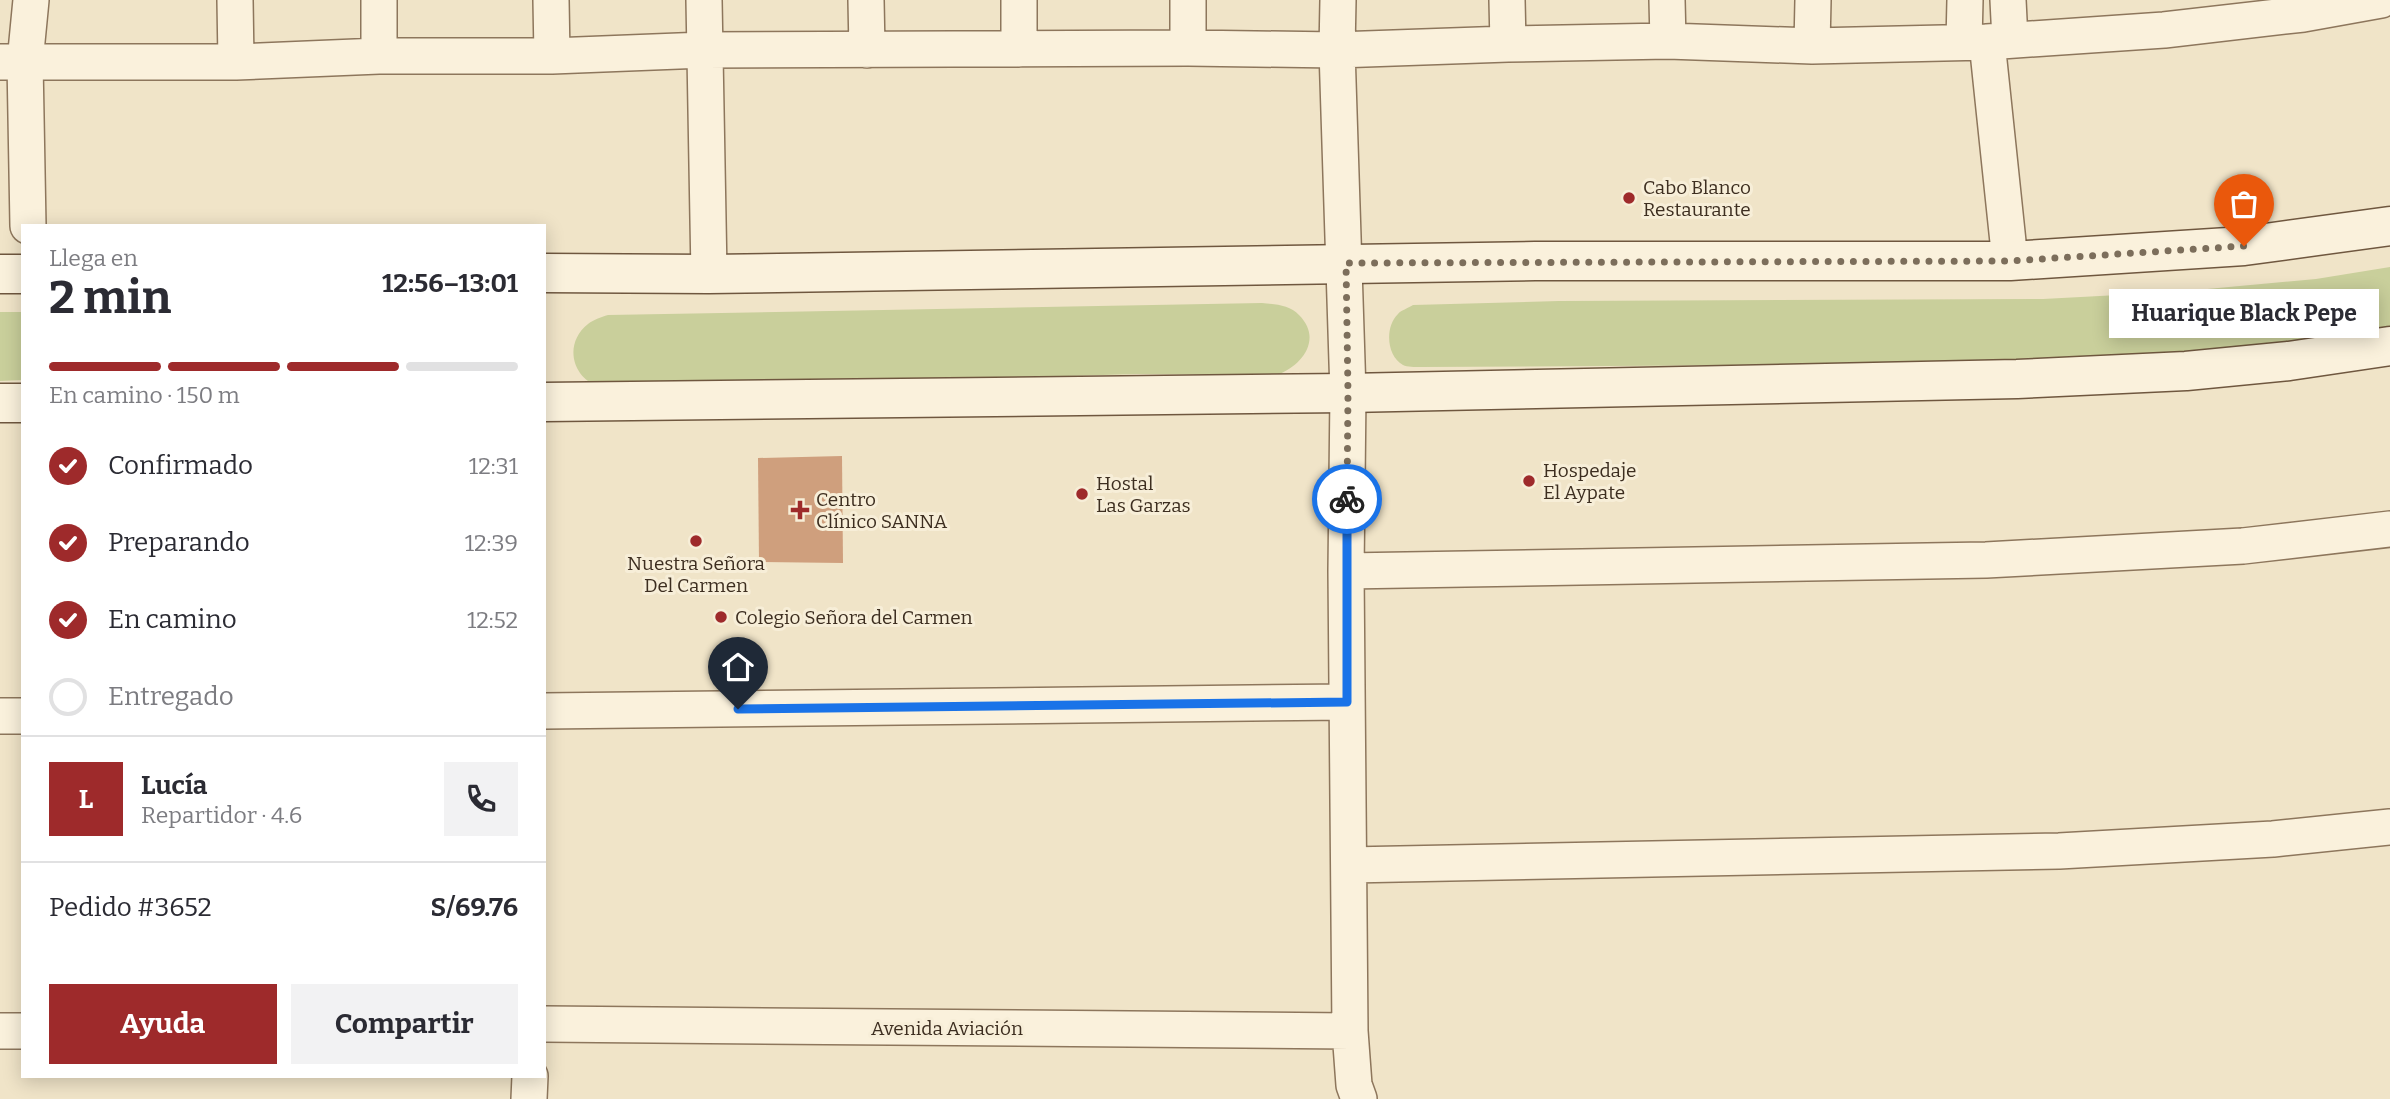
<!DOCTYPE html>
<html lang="es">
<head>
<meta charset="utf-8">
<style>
  :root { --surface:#fff; --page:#f2f2f3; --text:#2b2b33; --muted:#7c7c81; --line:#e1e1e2; --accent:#9e2a2b }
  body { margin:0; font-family:Bitter,serif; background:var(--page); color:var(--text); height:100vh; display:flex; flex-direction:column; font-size:26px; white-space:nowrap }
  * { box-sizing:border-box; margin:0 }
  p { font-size:23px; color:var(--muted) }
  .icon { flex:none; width:38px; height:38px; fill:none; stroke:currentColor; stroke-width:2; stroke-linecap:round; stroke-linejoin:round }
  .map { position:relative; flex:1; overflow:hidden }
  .drawer { position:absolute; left:21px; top:224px; width:525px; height:854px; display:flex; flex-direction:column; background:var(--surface); border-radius:0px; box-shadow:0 4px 18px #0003 }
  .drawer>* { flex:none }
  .pin { position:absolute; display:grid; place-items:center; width:60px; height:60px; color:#fff; margin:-72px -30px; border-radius:50% 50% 50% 0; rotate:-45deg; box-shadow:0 0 7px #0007 }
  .pin .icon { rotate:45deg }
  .courier { position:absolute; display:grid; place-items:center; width:70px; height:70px; margin:-35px; border:5px solid #1a73e8; border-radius:50%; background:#fff; color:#222; box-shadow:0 2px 9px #0007 }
  .bubble { position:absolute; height:49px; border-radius:0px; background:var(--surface); box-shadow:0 4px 18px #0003; font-size:23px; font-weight:700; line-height:49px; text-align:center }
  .summary em { font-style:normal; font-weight:700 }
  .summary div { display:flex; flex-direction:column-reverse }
  .summary { display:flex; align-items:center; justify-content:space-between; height:119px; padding:0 28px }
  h1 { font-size:46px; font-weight:700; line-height:52px }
  .bar { display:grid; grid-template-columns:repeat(4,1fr); gap:10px 7px; align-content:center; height:84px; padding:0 28px }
  .bar i { height:9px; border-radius:5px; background:var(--line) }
  .bar .selected { background:var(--accent) }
  .bar p { grid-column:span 4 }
  .line { display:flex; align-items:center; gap:18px; padding:0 28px; border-top:2px solid var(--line) }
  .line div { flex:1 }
  .round { display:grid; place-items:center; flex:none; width:74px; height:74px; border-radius:0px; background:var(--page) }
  ol { padding:0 28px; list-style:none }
  li { display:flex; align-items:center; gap:21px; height:77px }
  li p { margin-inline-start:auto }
  li .icon { padding:7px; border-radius:50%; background:var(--accent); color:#fff; stroke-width:4 }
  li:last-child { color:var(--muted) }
  li i { width:38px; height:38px; border:4px solid var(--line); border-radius:50% }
  .button { display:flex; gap:14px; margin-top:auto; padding:14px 28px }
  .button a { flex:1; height:80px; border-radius:0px; background:var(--accent); color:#fff; font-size:28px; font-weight:700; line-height:80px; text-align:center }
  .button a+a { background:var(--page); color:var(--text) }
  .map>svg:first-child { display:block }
  .green { fill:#c9cf9b }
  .building { fill:#cf9f7d }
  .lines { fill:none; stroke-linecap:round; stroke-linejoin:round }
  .minor-casing { stroke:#8d765c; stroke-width:38 }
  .secondary-casing { stroke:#6f573f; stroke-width:41 }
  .minor { stroke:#faf1dc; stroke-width:35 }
  .secondary { stroke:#faf1dc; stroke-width:38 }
  .done { stroke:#7c6e5b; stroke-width:7; stroke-dasharray:0 12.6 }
  .route { stroke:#1a73e8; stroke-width:9 }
  .poi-dot { fill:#9e2a2b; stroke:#f7eed8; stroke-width:2.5 }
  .labels { text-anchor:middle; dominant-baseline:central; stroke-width:6; stroke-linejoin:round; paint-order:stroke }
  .poi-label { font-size:19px; fill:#3d2e20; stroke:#f7eed8; text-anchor:start }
  .street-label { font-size:19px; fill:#3d2e20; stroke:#f7eed8 }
</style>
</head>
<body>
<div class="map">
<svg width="2390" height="1099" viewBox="0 0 2390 1099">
  <rect width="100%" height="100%" fill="#f0e4c8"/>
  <path class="green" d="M2390,267V327L2336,336L2198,352L2058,359L1777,365L1420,367C1415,367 1407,367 1403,365C1386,356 1385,326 1398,314C1401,310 1409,308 1413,305L1559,301L2043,299L2175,292L2316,279Z
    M1262,303C1275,304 1290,305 1299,315C1323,339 1302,366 1277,375L1137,374L616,389C611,388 604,389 599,387C571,377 564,343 588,324C593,320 601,317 608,315Z
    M0,312H23V380L0,381Z"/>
  <path class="building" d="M842,456L843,563L759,562L758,458Z"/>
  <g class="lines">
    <defs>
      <path id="minor" d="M235,0L236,62
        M379,0V56
        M551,0L552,56
        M704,0L709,274
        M866,0L867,50
        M1019,0V49
        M1338,0L1337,50L1348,393L1346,571L1350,1031L1354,1085L1359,1099
        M1507,0L1508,44
        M1667,0L1668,41
        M2008,0L2010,40
        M1964,42L1965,0
        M1987,42L2010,261
        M1812,46L1813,0
        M1188,48V0
        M0,62H236L379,56H552L704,50L1188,48L1337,50L1508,44L1668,41L1812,46L1987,42L2164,30L2303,14L2381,0
        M28,226L25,62L31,0
        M1346,571L1986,560L2243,546L2390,529
        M544,711L1347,702
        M0,716H23
        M1349,865L2059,851L2273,839L2390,827
        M544,1024L1350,1031
        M0,1031H23
        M529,1099L530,1076"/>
      <path id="secondary" d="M544,273L709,274L1535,261H2010L2244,246L2390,226
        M0,274H23
        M544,402L1348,393L2017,379L2186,371L2289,361L2390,346
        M0,403H23"/>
    </defs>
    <use href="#minor" class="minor-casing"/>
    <use href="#secondary" class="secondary-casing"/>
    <use href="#minor" class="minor"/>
    <use href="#secondary" class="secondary"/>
  </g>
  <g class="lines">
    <path class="done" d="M1347,499L1348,393L1346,263L2010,261L2244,246"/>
    <path class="route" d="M738,709L1347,702V499"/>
  </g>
  <g class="poi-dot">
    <circle cx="1629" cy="198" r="7"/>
    <circle cx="1529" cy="481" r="7"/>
    <circle cx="1082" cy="494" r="7"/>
    <path d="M796.5 499.5h7v7h7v7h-7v7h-7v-7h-7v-7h7z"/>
    <circle cx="696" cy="541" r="7"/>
    <circle cx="721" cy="617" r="7"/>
  </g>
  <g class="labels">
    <g class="poi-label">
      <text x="1643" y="187">Cabo Blanco<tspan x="1643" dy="22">Restaurante</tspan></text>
      <text x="1543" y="470">Hospedaje<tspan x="1543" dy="22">El Aypate</tspan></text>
      <text x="1096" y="483">Hostal<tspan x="1096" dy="22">Las Garzas</tspan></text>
      <text x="816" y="499">Centro<tspan x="816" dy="22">Clínico SANNA</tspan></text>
      <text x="696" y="563" text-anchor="middle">Nuestra Señora<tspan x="696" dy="22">Del Carmen</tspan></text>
      <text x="735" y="617">Colegio Señora del Carmen</text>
    </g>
    <g class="street-label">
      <text x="947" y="1028">Avenida Aviación</text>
    </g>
  </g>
</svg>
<div class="pin" style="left:2244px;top:246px;background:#ea580c"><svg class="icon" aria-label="bag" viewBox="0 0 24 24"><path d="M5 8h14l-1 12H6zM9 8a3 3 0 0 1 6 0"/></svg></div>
<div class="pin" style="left:738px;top:709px;background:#1f2937"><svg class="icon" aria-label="home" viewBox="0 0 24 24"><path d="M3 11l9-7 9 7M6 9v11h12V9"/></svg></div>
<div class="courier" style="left:1347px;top:499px"><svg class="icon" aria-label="bike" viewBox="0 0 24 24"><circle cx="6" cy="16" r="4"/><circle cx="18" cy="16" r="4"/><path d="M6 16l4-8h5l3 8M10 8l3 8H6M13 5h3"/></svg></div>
<div class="bubble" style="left:2109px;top:289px;width:270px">Huarique Black Pepe</div>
<section class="drawer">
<div class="summary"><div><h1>2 min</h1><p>Llega en</p></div><em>12:56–13:01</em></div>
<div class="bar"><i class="selected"></i><i class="selected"></i><i class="selected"></i><i></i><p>En camino · 150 m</p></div>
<ol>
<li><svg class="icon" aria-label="check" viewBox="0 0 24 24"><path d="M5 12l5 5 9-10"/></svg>Confirmado<p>12:31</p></li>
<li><svg class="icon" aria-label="check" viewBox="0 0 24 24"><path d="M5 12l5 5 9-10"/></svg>Preparando<p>12:39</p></li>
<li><svg class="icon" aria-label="check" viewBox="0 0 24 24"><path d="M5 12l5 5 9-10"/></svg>En camino<p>12:52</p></li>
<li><i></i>Entregado</li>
</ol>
<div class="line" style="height:126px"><b class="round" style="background:var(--accent);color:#fff">L</b><div><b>Lucía</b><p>Repartidor · 4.6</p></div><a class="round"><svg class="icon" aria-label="phone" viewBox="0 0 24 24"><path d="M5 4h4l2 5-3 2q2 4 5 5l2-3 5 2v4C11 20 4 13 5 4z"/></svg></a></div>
<div class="line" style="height:91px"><div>Pedido #3652</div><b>S/69.76</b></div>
<div class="button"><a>Ayuda</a><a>Compartir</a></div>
</section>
</div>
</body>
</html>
